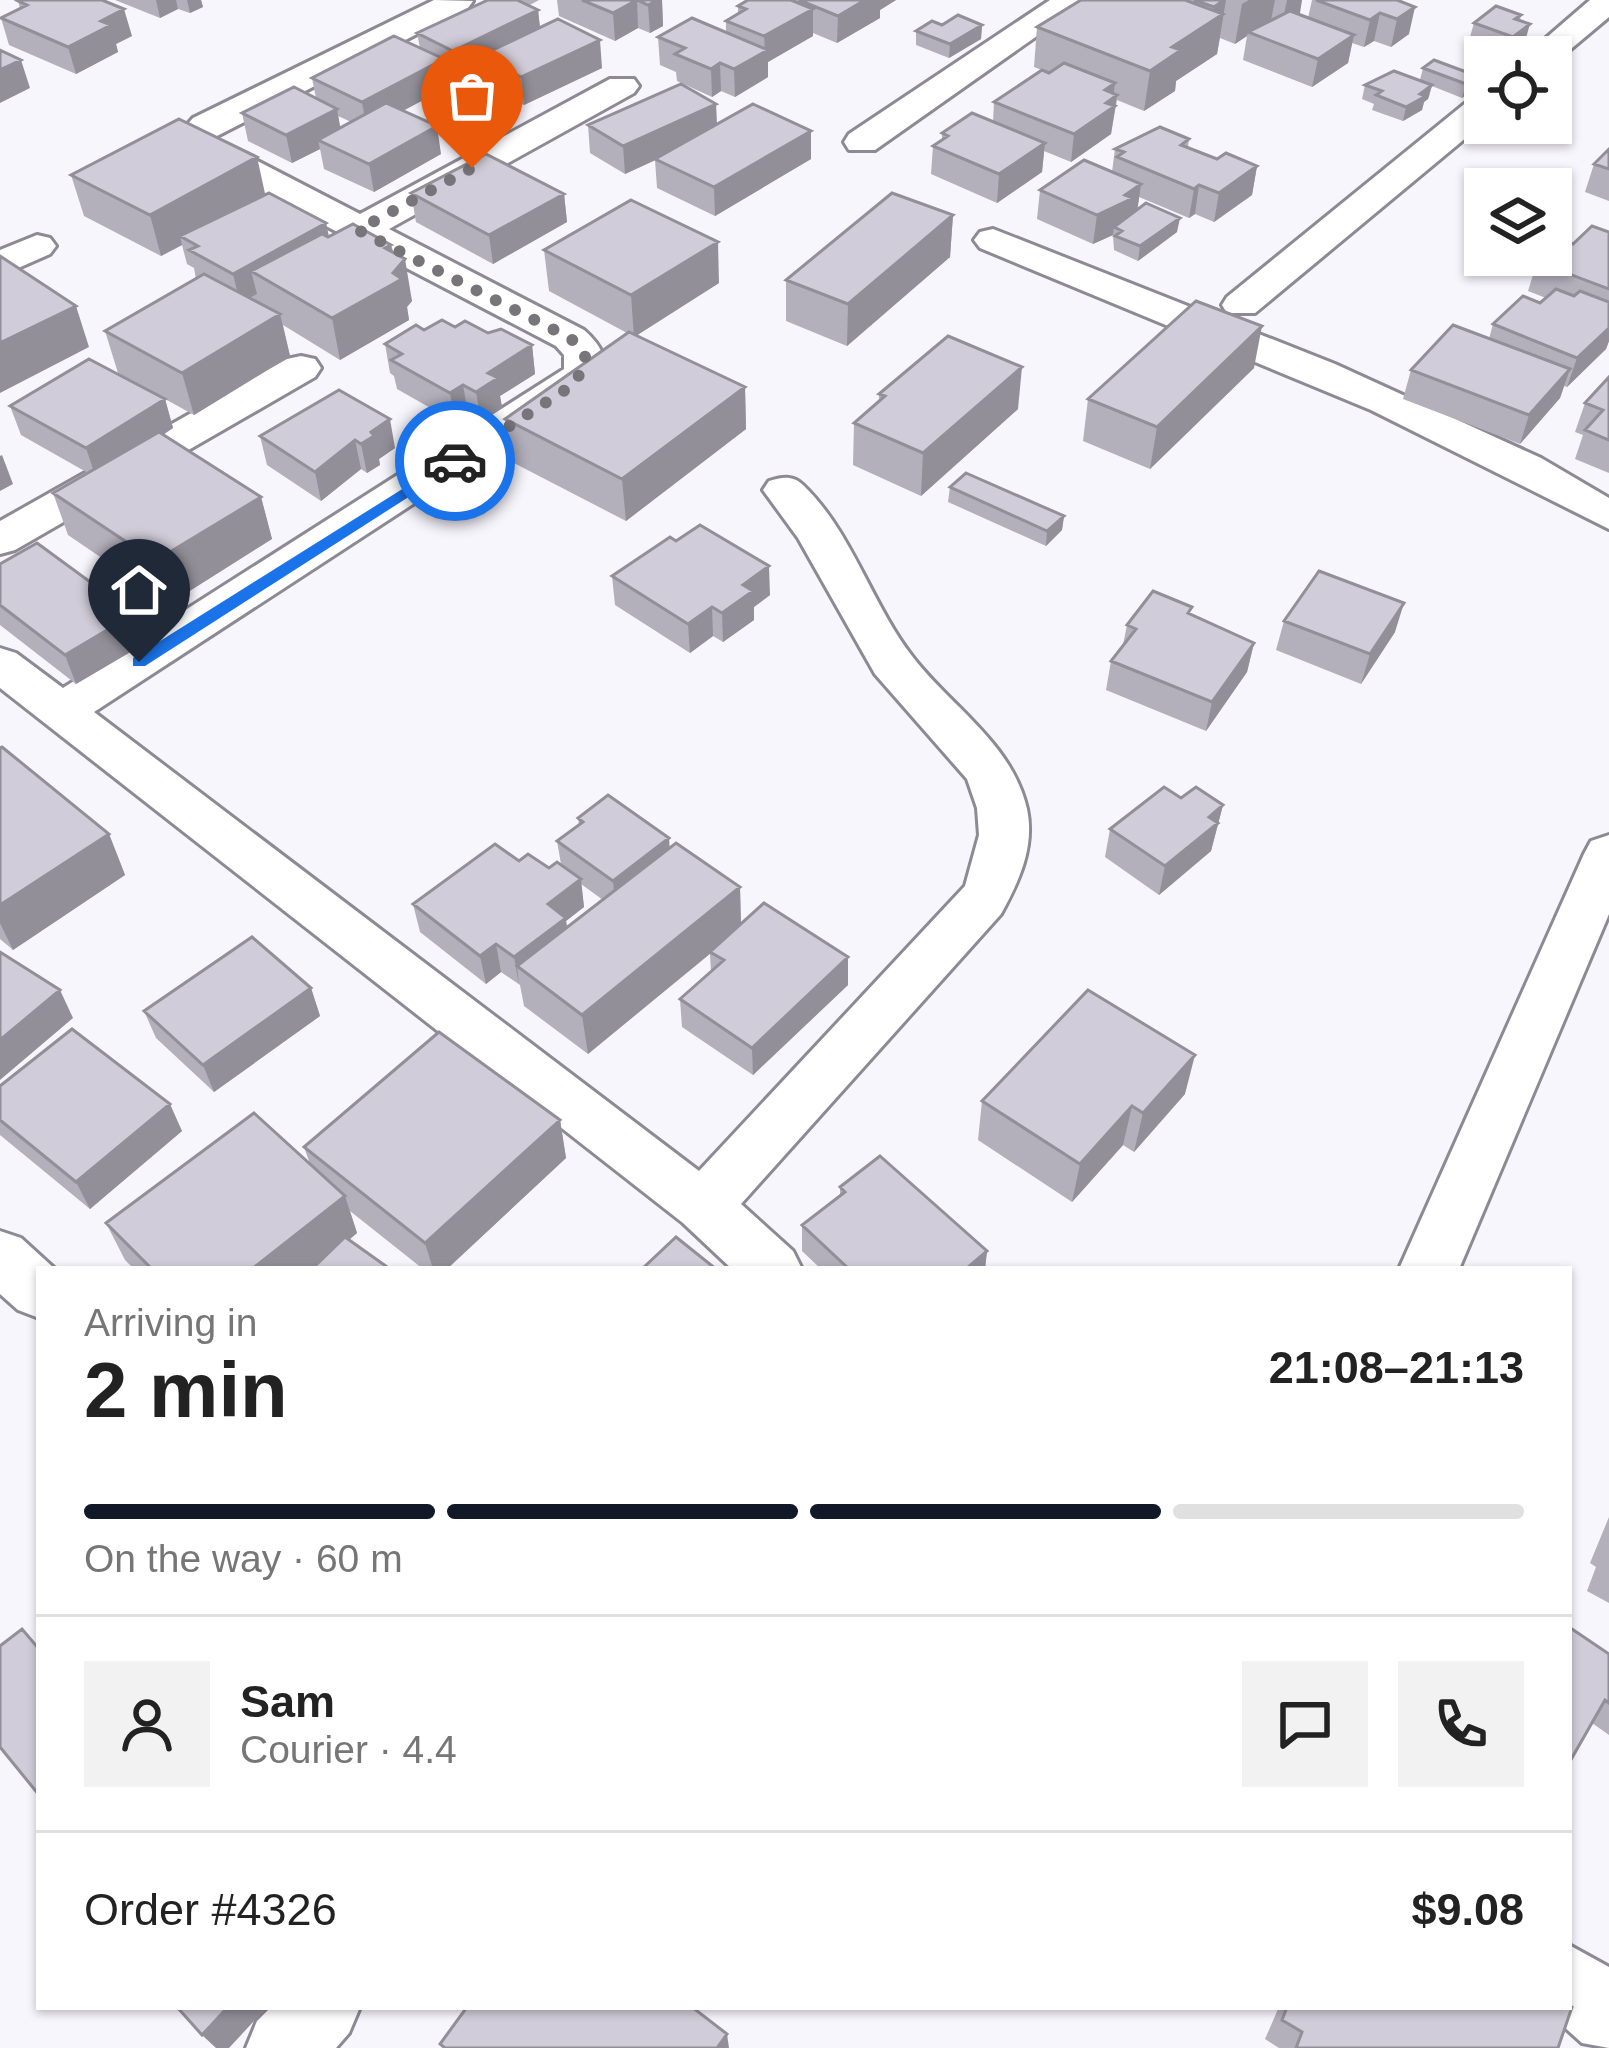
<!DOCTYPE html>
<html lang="en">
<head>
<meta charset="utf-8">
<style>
  :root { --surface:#fff; --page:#f2f2f2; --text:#222; --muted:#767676; --line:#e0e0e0; --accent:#111827 }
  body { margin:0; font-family:Helvetica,sans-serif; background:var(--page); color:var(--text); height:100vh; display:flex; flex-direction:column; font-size:45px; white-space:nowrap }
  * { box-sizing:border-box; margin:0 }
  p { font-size:39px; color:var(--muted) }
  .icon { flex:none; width:66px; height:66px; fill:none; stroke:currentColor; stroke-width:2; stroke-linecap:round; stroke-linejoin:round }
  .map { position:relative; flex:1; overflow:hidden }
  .drawer { position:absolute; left:36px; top:1266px; width:1536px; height:744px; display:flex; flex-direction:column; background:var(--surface); border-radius:0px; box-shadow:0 3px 9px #0004 }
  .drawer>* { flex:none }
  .fabs { position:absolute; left:1464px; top:36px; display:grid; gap:24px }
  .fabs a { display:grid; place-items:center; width:108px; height:108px; border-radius:0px; background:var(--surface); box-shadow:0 3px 9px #0004; font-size:60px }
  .pin { position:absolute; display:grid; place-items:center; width:102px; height:102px; color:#fff; margin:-123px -51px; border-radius:50% 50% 50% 0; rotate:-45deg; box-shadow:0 0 12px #0007 }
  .pin .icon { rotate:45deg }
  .courier { position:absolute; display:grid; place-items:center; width:120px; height:120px; margin:-60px; border:9px solid #1a73e8; border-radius:50%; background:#fff; color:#222; box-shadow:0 3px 15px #0007 }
  .headline em { font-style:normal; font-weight:700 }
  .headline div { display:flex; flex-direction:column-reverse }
  .headline { display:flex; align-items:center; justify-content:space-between; height:204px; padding:0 48px }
  h1 { font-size:78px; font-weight:700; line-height:90px }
  .bar { display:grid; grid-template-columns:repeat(4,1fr); gap:18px 12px; align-content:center; height:144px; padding:0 48px }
  .bar i { height:15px; border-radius:9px; background:var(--line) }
  .bar .current { background:var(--accent) }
  .bar p { grid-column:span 4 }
  .line { display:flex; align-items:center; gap:30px; padding:0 48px; border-top:3px solid var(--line) }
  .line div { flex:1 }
  .round { display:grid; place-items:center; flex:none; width:126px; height:126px; border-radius:0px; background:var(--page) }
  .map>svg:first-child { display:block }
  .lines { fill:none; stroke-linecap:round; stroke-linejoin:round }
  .minor-casing { stroke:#8d8995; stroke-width:6 }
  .minor { fill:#fff; fill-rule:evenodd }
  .wall { fill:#b3afbb; fill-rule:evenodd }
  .shaded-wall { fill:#928f98 }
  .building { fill:#d0ccd9; stroke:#928f98; stroke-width:3 }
  .route { fill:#1a73e8 }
  .done { stroke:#77757a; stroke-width:12; stroke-dasharray:0 21.6 }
</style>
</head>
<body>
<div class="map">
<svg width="1609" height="2048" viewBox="0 0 1609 2048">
  <rect width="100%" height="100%" fill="#f8f6fd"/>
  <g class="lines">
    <defs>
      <path id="minor" d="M434,0L473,1L468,8L213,138L360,214L610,79H634L639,86L634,93L389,229L584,330C601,345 612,362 597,384L94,712L699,1171L965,886L979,835L977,808L967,779L875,674L798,538L763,490L769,481C782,477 793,475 803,485C852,532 871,603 912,656C950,706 1012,743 1027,809C1035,847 1019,881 1001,914L741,1204L793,1251L802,1269H732L683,1223L0,688V648L16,653L63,688L564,369V355L556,346L184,152L177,136L193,118Z
        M1050,0H1088L875,150H849L844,142L849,134Z
        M1590,0H1609V17L1553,64L1551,57H1524Z
        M1485,94V122L1255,313H1227L1222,305L1227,297L1473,97Z
        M993,229L1335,364L1541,458L1609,498V529L1371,410L980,248L974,240L980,232Z
        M37,235L50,238L56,246L50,254L0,276V250Z
        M301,356L315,359L321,368L315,377L15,550L0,554V521L287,359Z
        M1609,835V914L1459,1269H1399L1584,854L1591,841Z
        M0,1231L21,1238L55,1269H39V1318L18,1310L0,1294Z
        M1569,1945L1609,1967V2048L1582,2043L1542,2007H1569Z
        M271,2007H360L349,2033L336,2048H246L257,2021Z"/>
    </defs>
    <use href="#minor" class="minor-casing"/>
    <use href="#minor" class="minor"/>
  </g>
  <path class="wall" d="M115,0H201L203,7L190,13L178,9L160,18Z
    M488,0H539L528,6L538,10L540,28L602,68L524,105L483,84L481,66L457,79L446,73L448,87L403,110L441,154L374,192L324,169L320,149L292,163L248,141L242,113L316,98L312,78L420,48L417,33ZM338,116L349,121L351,122L340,128Z
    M557,0H662L663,26L650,33L638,28L615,41L559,16Z
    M748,0H896L880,10V18L837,43L813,33V36L768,62V77L735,97L721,91L712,97L677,81L676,72L660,65L658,37L726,32V21L738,14V6Z
    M1081,0H1302L1298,14L1308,18L1312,0H1397L1409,34L1391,47L1374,41L1364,47L1352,43L1348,63L1312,87L1243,60L1247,36L1235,44L1220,38L1217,54L1176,81L1175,91L1144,111L1117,100L1111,134L1071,162L1044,151L1042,172L997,203L931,174L933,146L942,140V133L993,122L994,102L1049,73L1034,67L1037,27Z
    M18,1L132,36L116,44L118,52L76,74L9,45L1,18L20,8Z
    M1521,15L1520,20L1526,38L1509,51L1470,37L1474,23Z
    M942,25H982L981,39L949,58L916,45V31Z
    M1434,60L1473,90L1462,98L1432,86L1428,99L1424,102L1422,110L1403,121L1372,110L1374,104L1362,99L1365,85L1420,80L1423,68Z
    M716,104L717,125L811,159L715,216L657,188L655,160L625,174L590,153L588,125Z
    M1189,139L1188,147L1217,159L1257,166L1252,195L1214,222L1195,214L1189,218L1139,197L1137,210L1177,232L1138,261L1114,250L1113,235L1093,244L1037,219L1040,190L1112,172L1115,149Z
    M1609,149V201L1585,192L1594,164Z
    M71,175L265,195L326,223L329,237L391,245L412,301L407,307L409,320L340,360L283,325L290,356L194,415L118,373L105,331L196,279L194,268L187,264L182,245L161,256L84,216Z
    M411,193L564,194L567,222L493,264L416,222Z
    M953,215L950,257L847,346L786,321V280Z
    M1609,232V341L1606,349L1567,387L1564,386L1560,398L1520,444L1403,399L1411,370L1489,339L1493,324L1540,303L1546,298L1528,291L1537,262L1573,244Z
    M544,250L719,283L636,336L745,387L746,429L626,521L510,461L505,419L627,333L549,291Z
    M455,327L488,333L532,345L535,374L500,396L502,407L481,421L468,414L455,422L397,389L394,376L390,373L385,344L424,330Z
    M1254,368L1150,469L1083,441L1088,399Z
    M1609,377V473L1575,459L1583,435L1575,432L1585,403Z
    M339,390L395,448L379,459L380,465L367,473L361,469L321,501L267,465L260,436Z
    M879,394L1018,409L921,496L853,465L854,423L879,402Z
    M165,399L173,428L163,435L261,497L272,539L169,604L68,535L53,493L88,473L21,435L10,406Z
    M950,487L1064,516L1062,530L1046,546L948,502Z
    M0,564L144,644L76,684L0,625Z
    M612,576L770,595L754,607V620L723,642L713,636L690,653L615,605Z
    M1191,614L1254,643L1247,672L1206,731L1106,690L1111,661L1123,645L1127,625Z
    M1284,621L1395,632L1361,684L1276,650Z
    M0,748L109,834L125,875L13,950L0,939Z
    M1181,798L1223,805L1211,851L1159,895L1105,857L1110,829Z
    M578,818L670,848L740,887L741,924L848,985L753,1075L682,1027L680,999L711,972L710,954L588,1054L524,1006L520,985L501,972L486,984L420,932L413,904L519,861L549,868L561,864L557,841L579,825ZM581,884L603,900L567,927L566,921L584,907Z
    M311,988L320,1016L214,1092L156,1038L144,1011Z
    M0,1086L182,1131L90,1209L0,1135Z
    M1185,1094L1134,1152L1123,1145L1072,1202L978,1140L982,1101Z
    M560,1120L566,1158L447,1269H423L350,1211L357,1233L349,1240L390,1269H134L125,1260L106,1223L310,1164L304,1147Z
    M840,1187L987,1251L985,1269H821L802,1251V1225L840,1196Z
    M1609,1517V1603L1587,1591L1596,1567L1590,1563Z
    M1609,1654V1735L1592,1723Z
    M1279,2007H1569L1558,2048H1279L1265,2039Z"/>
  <path class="shaded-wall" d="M156,0H176L178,9L160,18Z
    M187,0H201L203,7L190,13Z
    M637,0L638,28L615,41L613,13Z
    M650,0H662L663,26L650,33L648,5Z
    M865,0H896L880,10V18L837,43L838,16Z
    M1224,0H1226L1217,54L1176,81L1175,91L1144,111L1150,71L1172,47L1211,22L1214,7Z
    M1249,0H1275L1271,20L1248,32L1247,36L1235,44L1242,4Z
    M1287,0H1302L1300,13L1282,24Z
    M1415,7L1409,34L1391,47L1397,19Z
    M124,9L132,36L116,44L118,52L76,74L68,47L101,21Z
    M813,9V36L768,62V77L735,97L734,69L765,51L764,36Z
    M538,10L541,37L480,56L481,66L457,79L453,51Z
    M1380,13L1374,41L1364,47L1370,20Z
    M1530,24L1526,38L1509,51L1513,37Z
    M982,25L981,39L949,58L950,44Z
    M1354,35L1348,63L1312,87L1318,59Z
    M600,40L602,68L524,105L521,77Z
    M444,59L448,87L367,130L362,102Z
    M21,60L30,88L0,103V70Z
    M720,63L721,91L712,97L711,69Z
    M1477,76L1473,90L1462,98L1466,84Z
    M1115,83L1113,98L1117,95L1111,134L1071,162L1074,134L1105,90Z
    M1432,85L1428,99L1424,102L1422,110L1403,121L1406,107Z
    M716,104L717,132L625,174L623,146Z
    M337,109L342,137L318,140L320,149L292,163L286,135Z
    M437,126L441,154L374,192L369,164Z
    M811,131V159L715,216L714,187Z
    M1045,143L1042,172L997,203L999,174Z
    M257,157L266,198L180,236L182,245L161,256L150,215Z
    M1257,166L1252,195L1214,222L1219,193Z
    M1141,184L1137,213L1114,227L1113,235L1093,244L1097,215Z
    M1199,185L1195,214L1189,218L1194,189Z
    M564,194L567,222L493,264L489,235Z
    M953,215L950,257L847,346L848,304Z
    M1180,218L1177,232L1138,261L1140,246Z
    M326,223L332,252L251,271L257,294L240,303L233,274Z
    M718,242L719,283L634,337L631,295Z
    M391,245L395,270L405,259L412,301L407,307L409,320L340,360L332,318L385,248Z
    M76,306L89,347L0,393V343Z
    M280,314L290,356L194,415L182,373Z
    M1609,320V341L1606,349L1567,387L1577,358Z
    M1262,326L1254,368L1150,469L1157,427Z
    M532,345L535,374L500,396L502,407L481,421L476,392L488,373Z
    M1022,367L1018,409L921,496L923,453Z
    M1570,369L1560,398L1520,444L1529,415Z
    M463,385L468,414L455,422L450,393Z
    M745,387L746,429L626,521L622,479Z
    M165,399L173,428L96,478L86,448Z
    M390,419L395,448L379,459L380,465L367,473L361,444L371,432Z
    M355,440L361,469L321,501L315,472Z
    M2,455L13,484L0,491V456Z
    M261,497L272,539L169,604L155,561Z
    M1064,516L1062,530L1046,546L1047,531Z
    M769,566L770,595L754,607V620L723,642L722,613L743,585Z
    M1404,603L1395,632L1361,684L1370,654Z
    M712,607L713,636L690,653L688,624Z
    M134,614L144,644L76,684L65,655Z
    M1254,643L1247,672L1206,731L1212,702Z
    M1223,805L1211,851L1159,895L1165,866L1209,817Z
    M109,834L125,875L13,950L0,923V905Z
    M669,838L671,867L616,909L613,881Z
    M581,879L584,907L566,921L570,946L517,966L519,985L514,957L548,904Z
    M740,887L741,928L588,1054L582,1015Z
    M496,944L501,972L486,984L480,956Z
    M848,957V985L753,1075L752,1048Z
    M311,988L320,1016L214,1092L203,1065Z
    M60,990L73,1018L0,1080V1040Z
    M1195,1055L1185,1094L1134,1152L1143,1113Z
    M170,1104L182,1131L90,1209L76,1182Z
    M1132,1106L1123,1145L1072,1202L1080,1164Z
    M560,1120L566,1158L447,1269H433L425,1243Z
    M345,1196L357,1233L313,1269H252Z
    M987,1251L985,1269H966Z
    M228,2007H267L229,2048H216L202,2035Z
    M727,2034L729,2048H717Z"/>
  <path class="building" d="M22,0H102L124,9L101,21L111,25L68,47L1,18L27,5L18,1Z
    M488,0H517L538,10L453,51L417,33Z
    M582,0H658L648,5L637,0L613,13Z
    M748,0H791L813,9L764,36L726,21L746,9L738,6Z
    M799,0H865L838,16Z
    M1081,0H1185L1223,14L1172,47L1181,50L1150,71L1037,27Z
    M1194,0H1224L1214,7Z
    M1316,0H1397L1415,7L1397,19L1380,13L1370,20Z
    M1496,6L1521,15L1515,19L1530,24L1513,37L1474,23Z
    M1290,11L1354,35L1318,59L1248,32Z
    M958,15L982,25L950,44L916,31L932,21L942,25Z
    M692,18L768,50L734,69L720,63L711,69L675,54L685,48L658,37Z
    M558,19L600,40L521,77L480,56Z
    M394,36L444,59L362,102L312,78Z
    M0,50L21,60L0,70Z
    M1434,60L1477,76L1466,84L1423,68Z
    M1064,63L1115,83L1105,90L1117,95L1106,103L1115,106L1074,134L994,102L1042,70L1049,73Z
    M1394,71L1432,85L1420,94L1426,96L1406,107L1376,95L1382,91L1365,85Z
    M681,84L716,104L623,146L588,125Z
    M294,87L337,109L286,135L242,113Z
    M386,103L437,126L369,164L318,140Z
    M753,104L811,131L714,187L655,159Z
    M972,113L1045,143L999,174L933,146L948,136L942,133Z
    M179,119L257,157L150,215L71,175Z
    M1160,127L1189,139L1181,145L1217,159L1226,153L1257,166L1219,193L1199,185L1194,189L1117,157L1124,152L1115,149Z
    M1609,149V169L1594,164Z
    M486,154L564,194L489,235L411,193Z
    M1084,160L1141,184L1125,195L1133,198L1097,215L1040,190Z
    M269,193L326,223L233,274L189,250L198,246L180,236Z
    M892,193L953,215L848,304L786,280Z
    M631,200L718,242L631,295L544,250Z
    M1146,203L1180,218L1140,246L1115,236L1122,231L1114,227Z
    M353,224L391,245L385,248L405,259L393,273L402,279L332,318L251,271L322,234L328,237Z
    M1592,226L1609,232V289L1537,262L1544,255H1551V248L1560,239L1573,244Z
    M0,256L76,306L0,343Z
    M204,274L280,314L182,373L105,331Z
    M1556,289L1574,296L1580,291L1609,302V328L1577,358L1493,324L1523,296L1540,303Z
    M1196,301L1262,326L1157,427L1088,399Z
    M442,320L455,327L465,321L488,333L501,329L532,345L488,373L498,378L476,392L463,385L450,393L391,360L402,354L385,344L416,325L424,330Z
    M1453,325L1570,369L1529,415L1411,370Z
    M629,332L745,387L622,479L505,419Z
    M948,336L1022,367L923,453L854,423L885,396L879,394Z
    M89,359L165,399L86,448L10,406Z
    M1609,377V440L1585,430L1603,410L1585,403Z
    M339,390L390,419L371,432L374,436L361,444L355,440L315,472L260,436Z
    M159,432L261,497L155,561L53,493Z
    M966,473L1064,516L1047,531L950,487Z
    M700,525L769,566L743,585L753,591L722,613L712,607L688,624L612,576L670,537L676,541Z
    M37,543L134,614L65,655L0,605V564Z
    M1319,571L1404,603L1370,654L1284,621Z
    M1153,591L1192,607L1188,613L1254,643L1212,702L1111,661L1136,629L1127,625Z
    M2,747L109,834L0,905V748Z
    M1164,787L1181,798L1196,787L1223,805L1209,817L1218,823L1165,866L1110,829Z
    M608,795L669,838L613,881L557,841L583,822L578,818Z
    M676,843L740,887L582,1015L517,966Z
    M495,844L519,861L528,854L549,868L557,862L581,879L548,904L566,918L514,957L496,944L480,956L413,904Z
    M764,903L848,957L752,1048L680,999L724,960L710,952Z
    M252,937L311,988L203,1065L144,1011Z
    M0,952L60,990L0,1040Z
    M1088,990L1195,1055L1143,1113L1132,1106L1080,1164L982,1101Z
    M72,1029L170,1104L76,1182L0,1120V1086Z
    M439,1032L560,1120L425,1243L304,1147Z
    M254,1113L345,1196L252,1269H152L106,1223Z
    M880,1156L987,1251L966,1269H849L802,1225L845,1192L840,1187Z
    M345,1237L390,1269H312Z
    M676,1237L716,1269H642Z
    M1569,1627L1609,1654V1703L1605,1700L1569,1763Z
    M22,1629L39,1649V1795L0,1747V1646Z
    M1569,2005L1572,2007L1558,2048H1296L1302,2032L1282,2020L1287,2007H1569Z
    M177,2007H228L202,2035Z
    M467,2007H692L727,2034L717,2048H445L440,2044Z"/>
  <path class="route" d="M455,456L462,461L460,464L145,666H133V658Z"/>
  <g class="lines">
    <path class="done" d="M455,461L573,385L587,362L582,349L570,338L358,230L472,168"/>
  </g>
</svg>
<div class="fabs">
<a><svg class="icon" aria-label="locate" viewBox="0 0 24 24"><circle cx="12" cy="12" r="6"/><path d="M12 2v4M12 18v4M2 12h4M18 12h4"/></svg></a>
<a><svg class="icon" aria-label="layers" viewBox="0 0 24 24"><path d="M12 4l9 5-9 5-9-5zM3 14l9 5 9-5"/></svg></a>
</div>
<div class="pin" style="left:472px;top:168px;background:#ea580c"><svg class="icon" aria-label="bag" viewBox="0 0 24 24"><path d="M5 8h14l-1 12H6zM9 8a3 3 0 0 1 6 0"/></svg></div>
<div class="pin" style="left:139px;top:662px;background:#1f2937"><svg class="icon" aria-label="home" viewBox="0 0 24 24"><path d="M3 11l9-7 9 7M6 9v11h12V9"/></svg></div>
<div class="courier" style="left:455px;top:461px"><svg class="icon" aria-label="car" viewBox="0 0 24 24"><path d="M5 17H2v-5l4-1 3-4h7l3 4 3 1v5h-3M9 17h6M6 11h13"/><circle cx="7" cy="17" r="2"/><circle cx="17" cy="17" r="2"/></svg></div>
<section class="drawer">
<div class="headline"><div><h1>2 min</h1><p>Arriving in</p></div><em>21:08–21:13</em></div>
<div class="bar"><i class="current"></i><i class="current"></i><i class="current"></i><i></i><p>On the way · 60 m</p></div>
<div class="line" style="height:216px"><a class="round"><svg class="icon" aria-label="person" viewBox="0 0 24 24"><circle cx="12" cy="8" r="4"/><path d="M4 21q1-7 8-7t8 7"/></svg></a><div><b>Sam</b><p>Courier · 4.4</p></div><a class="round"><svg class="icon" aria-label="chat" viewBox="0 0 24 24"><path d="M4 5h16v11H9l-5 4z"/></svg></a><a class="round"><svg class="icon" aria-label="phone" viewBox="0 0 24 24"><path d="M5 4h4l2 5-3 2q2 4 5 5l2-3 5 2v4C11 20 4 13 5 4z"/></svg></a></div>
<div class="line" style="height:156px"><div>Order #4326</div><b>$9.08</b></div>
</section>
</div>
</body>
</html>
